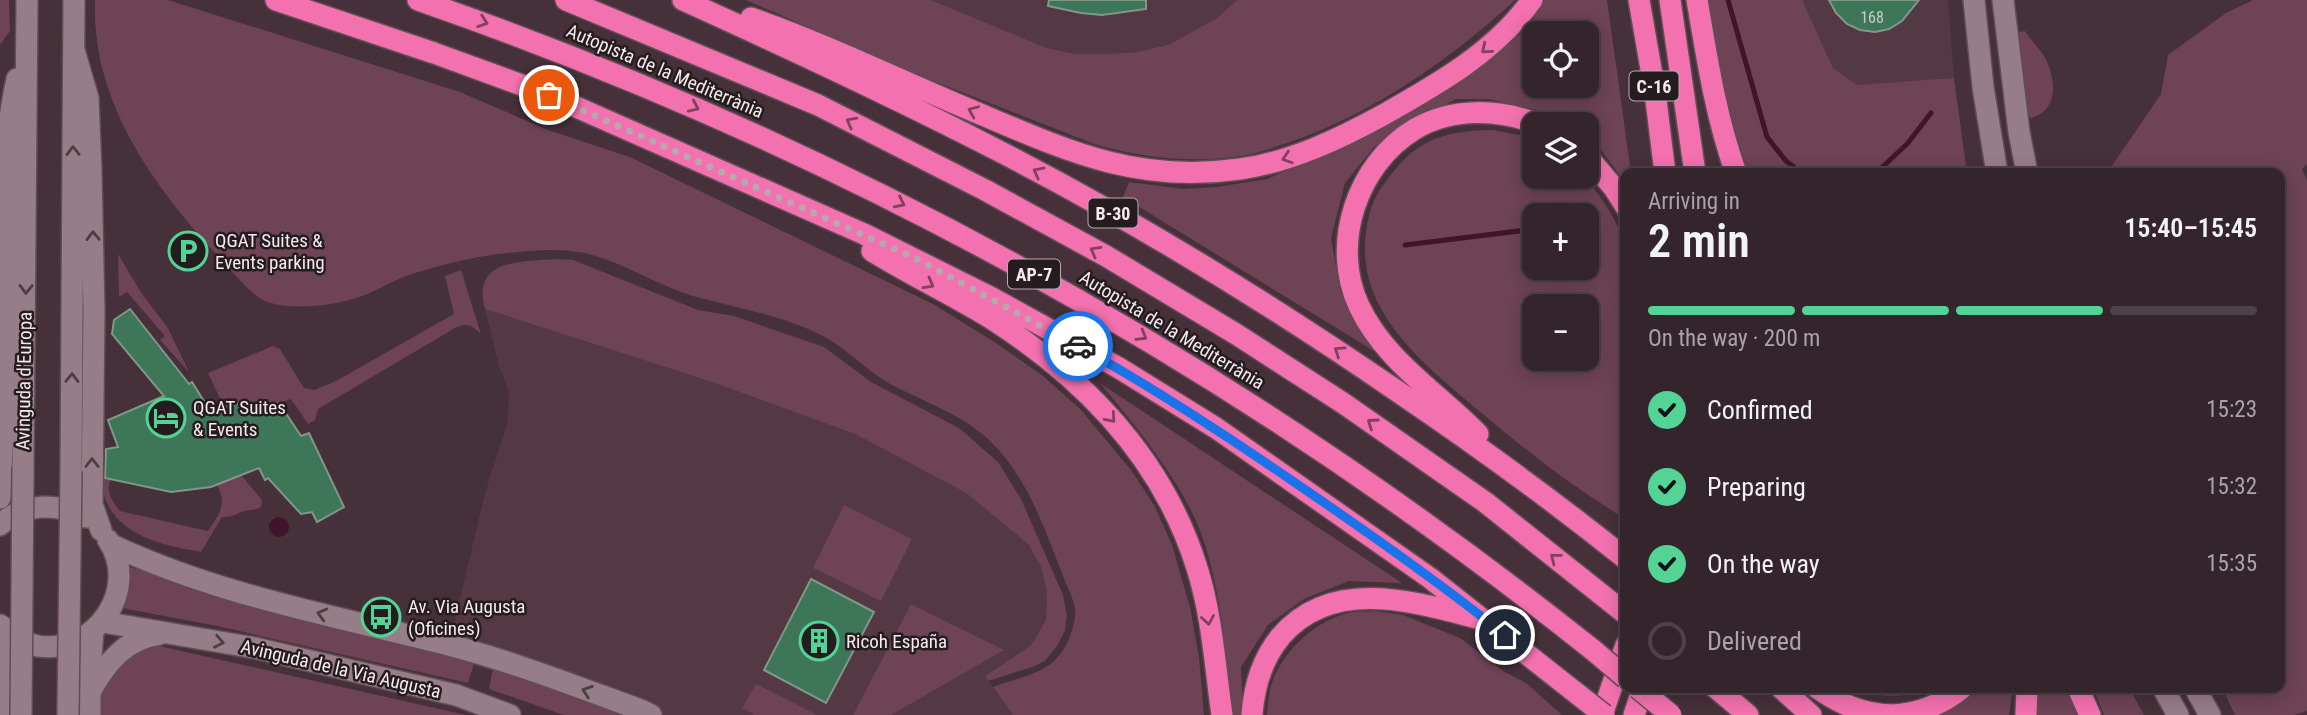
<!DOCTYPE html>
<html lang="en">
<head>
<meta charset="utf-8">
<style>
  :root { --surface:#34242b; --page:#3f3037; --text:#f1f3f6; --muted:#a9a4a9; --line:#4e4147; --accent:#53d396 }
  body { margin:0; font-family:"Roboto Condensed",sans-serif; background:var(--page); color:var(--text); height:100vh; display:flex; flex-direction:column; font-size:26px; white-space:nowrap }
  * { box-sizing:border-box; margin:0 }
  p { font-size:23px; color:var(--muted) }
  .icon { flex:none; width:38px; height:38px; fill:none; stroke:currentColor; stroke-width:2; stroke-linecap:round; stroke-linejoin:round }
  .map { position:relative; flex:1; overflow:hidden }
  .panel { position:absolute; left:1620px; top:168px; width:665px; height:525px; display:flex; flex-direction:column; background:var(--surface); border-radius:14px; box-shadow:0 4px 18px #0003,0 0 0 2px var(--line) }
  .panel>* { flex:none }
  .tools { position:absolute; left:1522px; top:21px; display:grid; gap:14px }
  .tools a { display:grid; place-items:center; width:77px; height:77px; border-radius:14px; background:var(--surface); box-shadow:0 4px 18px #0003,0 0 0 2px var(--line); font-size:35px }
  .pin { position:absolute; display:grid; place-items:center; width:60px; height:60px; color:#fff; margin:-30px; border:4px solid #fff; border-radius:50%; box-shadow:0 2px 7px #0007 }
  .courier { position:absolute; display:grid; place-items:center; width:70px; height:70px; margin:-35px; border:5px solid #1a73e8; border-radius:50%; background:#fff; color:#222; box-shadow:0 2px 9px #0007 }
  .overview em { font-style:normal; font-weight:600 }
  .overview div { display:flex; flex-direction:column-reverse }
  .overview { display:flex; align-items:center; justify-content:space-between; height:119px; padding:0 28px }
  h1 { font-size:46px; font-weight:600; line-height:52px }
  .bar { display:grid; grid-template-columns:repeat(4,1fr); gap:10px 7px; align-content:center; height:84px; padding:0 28px }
  .bar i { height:9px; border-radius:5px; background:var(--line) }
  .bar .selected { background:var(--accent) }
  .bar p { grid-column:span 4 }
  ol { padding:0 28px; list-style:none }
  li { display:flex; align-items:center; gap:21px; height:77px }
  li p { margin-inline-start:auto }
  li .icon { padding:7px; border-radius:50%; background:var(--accent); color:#111; stroke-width:4 }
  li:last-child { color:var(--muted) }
  li i { width:38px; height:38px; border:4px solid var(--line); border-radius:50% }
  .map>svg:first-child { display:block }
  .built { fill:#543843 }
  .green { fill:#6d4355; fill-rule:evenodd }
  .water { fill:#42142b }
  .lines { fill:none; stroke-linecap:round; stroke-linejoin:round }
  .stream { stroke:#42142b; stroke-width:5 }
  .building { fill:#3d7659; stroke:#809789; stroke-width:2 }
  .minor-casing { stroke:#604e55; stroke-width:24 }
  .highway-casing { stroke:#604e55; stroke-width:24 }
  .minor { stroke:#967d87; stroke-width:21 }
  .highway { stroke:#f271ae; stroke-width:21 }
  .minor-bridge-casing { stroke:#604e55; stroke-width:24; stroke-linecap:butt }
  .highway-bridge-casing { stroke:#604e55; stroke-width:24; stroke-linecap:butt }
  .minor-bridge { stroke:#967d87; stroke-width:21 }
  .highway-bridge { stroke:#f271ae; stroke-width:21 }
  .oneway { stroke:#814260 }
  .oneway2 { stroke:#4d3e44 }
  .done { stroke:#b8a8ae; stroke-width:7; stroke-dasharray:0 12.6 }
  .route { stroke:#1a73e8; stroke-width:9 }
  .labels { text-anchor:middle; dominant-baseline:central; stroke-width:5; stroke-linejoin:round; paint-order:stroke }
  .number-label { font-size:16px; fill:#c8ccc8 }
  .shield { fill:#251c20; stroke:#b7abb0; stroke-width:2 }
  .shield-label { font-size:18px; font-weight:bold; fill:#f6e8ed }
  .street-label { font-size:19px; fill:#f6e8ed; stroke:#251c20 }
  .poi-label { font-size:19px; fill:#f6e8ed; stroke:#251c20; text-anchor:start }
</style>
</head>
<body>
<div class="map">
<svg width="2307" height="715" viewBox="0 0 2307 715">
  <rect width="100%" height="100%" fill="#463039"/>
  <path class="built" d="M931,0H1237L1217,18L1172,43L1138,52L1105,54H1076L1047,48Z
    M1789,0H1948L1954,78L1801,94Z
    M485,309L712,382L855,434L966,493L1028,544L1041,567L1047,592L1046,620L1031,645L985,676L1013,715H651L449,645L485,493L507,424L509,393L499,366Z"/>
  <path class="green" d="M0,0H9L10,31L0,45Z
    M95,0H168L460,92L548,130L630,157L933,304L996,343L1042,375L1081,410L1131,470L1154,505L1172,545L1190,607L1199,657L1204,715H1013L993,687C1025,675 1054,674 1069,639C1072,631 1076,619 1075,610C1074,599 1067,587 1063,576C1045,530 1028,478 991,442C964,415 924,402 890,384C867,371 848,350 825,337C785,316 737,308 693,296C656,285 623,262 585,253C557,247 526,251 498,254C469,258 440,265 412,274C394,280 377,291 359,297C335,306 289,311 265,301C250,294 230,269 218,256C153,186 91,100 95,0Z
    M746,0H931L1047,48L1076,54H1105L1138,52L1170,44L1217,18L1237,0H1515C1450,60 1371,115 1287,143C1274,147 1260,153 1246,155C1197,164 1141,158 1094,144L921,76Z
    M1543,0H1607L1631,173H1626V184L1594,140L1587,137V124H1565L1542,111L1489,99H1456L1411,122L1374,147L1345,183L1331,238L1340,290L1356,325L1374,351L1123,197L1129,182L1183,189L1217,187L1267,179L1369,133L1451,89L1529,27ZM1535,33H1587V86H1535Z
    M1708,0H1802L1833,68L1857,85L1954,78L1967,173H1748L1728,107Z
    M2253,0H2307V164L2302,169L2307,180V711L2294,715H2235L2222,688H2280V173H2107L2161,94L2168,55L2226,13Z
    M2025,31C2030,39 2037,46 2042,53C2056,74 2061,110 2031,118L2024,109L2016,38L2019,32Z
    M1492,130L1519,135L1535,140V177H1584C1603,198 1618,221 1626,249L1624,518C1574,488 1529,453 1484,415C1429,368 1355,314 1366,233C1368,214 1373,199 1384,184C1414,141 1440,131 1492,130ZM1587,215V268H1535V215ZM1535,306H1587V359H1535Z
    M118,254L142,294L168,328L189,372L160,340L165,336L127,292L119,297Z
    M556,259L573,260L698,310L734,316L824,347L871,382L959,428L998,462L1021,499L1063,595L1067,615L1065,631L1057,646L1045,661L1032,667L988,681L985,676L1031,645L1046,620L1047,592L1041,567L1028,544L966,493L855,434L712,382L485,309C471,258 523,262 556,259Z
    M461,270L481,334C472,325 467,322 455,328L318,409L315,420L308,424L291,399L251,413L245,402L226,411L208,373L273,346L280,349L304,388L314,390L336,381L454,314L445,276Z
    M1100,383L1402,583L1349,581L1304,599L1268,625L1241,667L1243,715H1232C1227,658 1222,600 1205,545C1188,488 1137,428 1100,383Z
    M241,475L262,500L261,507C255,511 251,509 244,511C234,514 235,517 222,517L201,552C169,546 127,539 109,507C104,498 101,486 98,476L111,479C105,491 112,501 120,511L208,531C220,513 227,505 217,485Z
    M844,505L912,539L881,601L813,568Z
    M129,567L475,660L468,683L217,626L122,608Z
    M911,604L1004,650L891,715H853Z
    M1375,611L1403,615L1460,638L1505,672L1526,683L1562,715H1267C1268,702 1269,689 1274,677C1288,646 1319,618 1353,612C1360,611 1368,612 1375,611Z
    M150,644L466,715H89L102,670Z
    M494,663L631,715H564L489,689Z
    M756,684L817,715H755L742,708Z
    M1852,688H1930C1906,699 1875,698 1852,688Z
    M1977,688H2013L2009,715H1942L1971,696Z
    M2058,688H2070L2079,715H2038V691Z
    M2093,688H2129L2144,715H2104Z"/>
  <path class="water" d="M269 527a10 10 0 1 1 20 0a10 10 0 1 1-20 0Z"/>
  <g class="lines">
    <path class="stream" d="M1728,0L1767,137L1786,161L1802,173
      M1876,173L1907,144L1931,113
      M1405,245L1535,229"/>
  </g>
  <path class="building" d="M1049,0H1146V9L1102,15L1081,13L1048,6Z
    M1829,0H1919L1902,21L1889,29L1875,32L1860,30L1847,24L1836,13Z
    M130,309L189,384L192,382L210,411L245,402L251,413L279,403L301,436L309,433L344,507L317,522L312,512L301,514L268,478L265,480L259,468L211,487L171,492L105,478L106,449L118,447L108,420L164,396L112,334L114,320Z
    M811,579L874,612L826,703L764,670Z"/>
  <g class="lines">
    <defs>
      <path id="minor" d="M1974,0L1983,87L1997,173
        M2003,0L2019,132L2027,173
        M74,50L88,98L91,171L94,311L92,504L101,530
        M23,467L27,0
        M71,471L74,0
        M0,498C2,434 6,371 6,307C6,232 0,152 17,79
        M0,525C24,502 57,503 86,517
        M112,545C218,595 335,616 449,645C514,662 578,687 641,710L651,715
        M103,622L255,648L456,695L510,715
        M0,625C12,634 23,644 38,646C95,655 141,589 108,540
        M0,648L4,665L3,715
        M2163,688L2178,715
        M2195,688L2210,715
        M90,692C107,662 125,639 160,634
        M90,715V667L93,632"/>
      <path id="highway" d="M276,0L434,53L549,95L864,234L992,298L1119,368L1216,428L1430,578L1580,696
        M418,0C847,149 1238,367 1593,650
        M566,0L818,105L985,190L1106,256L1236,334L1343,403L1485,502L1626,614
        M683,0C789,48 894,97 997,150C1135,221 1267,302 1394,389C1474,443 1551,499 1626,559
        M1639,0L1655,92L1665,173
        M1670,0L1695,173
        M1697,0C1707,58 1716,118 1736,173
        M751,18C831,46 907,84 985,116C1074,154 1141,183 1240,169C1291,162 1339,139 1383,115C1438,84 1495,52 1532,0
        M1587,156L1614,188L1626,207
        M872,251C911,275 953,295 992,319C1087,380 1163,459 1197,568C1212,615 1215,666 1222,715
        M1478,434C1438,393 1384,360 1359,306C1330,244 1357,164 1415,129C1453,107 1499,109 1538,124
        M1716,688L1748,715
        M1781,688L1811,715
        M1817,688C1840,704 1862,714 1891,715
        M2078,688L2090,715
        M1252,715C1254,685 1262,659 1281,636C1332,577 1412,601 1477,618
        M1602,715L1626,645
        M1634,715L1643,688
        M1892,715C1919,714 1941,705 1962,688
        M2026,715L2027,688"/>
    </defs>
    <use href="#minor" class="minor-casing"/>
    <use href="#highway" class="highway-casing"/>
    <use href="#minor" class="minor"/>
    <use href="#highway" class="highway"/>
    <defs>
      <path id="minor-bridge" d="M21,715L23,467
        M68,715L71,471"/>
      <path id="highway-bridge" d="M1593,650L1626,678
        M1638,688L1671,715
        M1580,696L1604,715"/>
    </defs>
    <use href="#minor-bridge" class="minor-bridge-casing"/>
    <use href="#highway-bridge" class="highway-bridge-casing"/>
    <use href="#minor-bridge" class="minor-bridge"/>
    <use href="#highway-bridge" class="highway-bridge"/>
  </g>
  <defs><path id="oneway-chevron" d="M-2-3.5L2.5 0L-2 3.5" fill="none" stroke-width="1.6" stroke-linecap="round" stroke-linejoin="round" transform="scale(1.75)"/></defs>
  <g class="oneway">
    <use href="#oneway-chevron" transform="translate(483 22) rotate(19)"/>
    <use href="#oneway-chevron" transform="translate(1486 49) rotate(140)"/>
    <use href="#oneway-chevron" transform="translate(694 107) rotate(24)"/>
    <use href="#oneway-chevron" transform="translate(973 111) rotate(-157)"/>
    <use href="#oneway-chevron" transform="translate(851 122) rotate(-152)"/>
    <use href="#oneway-chevron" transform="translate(1287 158) rotate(162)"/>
    <use href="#oneway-chevron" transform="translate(1038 172) rotate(-152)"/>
    <use href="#oneway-chevron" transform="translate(900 203) rotate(26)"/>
    <use href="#oneway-chevron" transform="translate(1095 251) rotate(-151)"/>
    <use href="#oneway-chevron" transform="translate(929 284) rotate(29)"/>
    <use href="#oneway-chevron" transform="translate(1142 336) rotate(31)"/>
    <use href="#oneway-chevron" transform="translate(1339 351) rotate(-146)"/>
    <use href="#oneway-chevron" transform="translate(1111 418) rotate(49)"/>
    <use href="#oneway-chevron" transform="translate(1372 423) rotate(-145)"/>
    <use href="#oneway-chevron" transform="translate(1555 558) rotate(-142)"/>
    <use href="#oneway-chevron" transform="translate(1208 620) rotate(81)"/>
  </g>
  <g class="oneway2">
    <use href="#oneway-chevron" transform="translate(73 151) rotate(-91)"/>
    <use href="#oneway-chevron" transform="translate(93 236) rotate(-91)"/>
    <use href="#oneway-chevron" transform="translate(26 289) rotate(91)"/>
    <use href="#oneway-chevron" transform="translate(72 378) rotate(-89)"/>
    <use href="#oneway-chevron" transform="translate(92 463) rotate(-90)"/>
    <use href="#oneway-chevron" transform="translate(322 614) rotate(-165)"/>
    <use href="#oneway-chevron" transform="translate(219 642) rotate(11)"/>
    <use href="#oneway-chevron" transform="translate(587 691) rotate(-161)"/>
  </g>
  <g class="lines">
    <path class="done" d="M549,95L917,259L1078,346"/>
    <path class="route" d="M1078,346C1153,387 1224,434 1294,482C1366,531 1438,581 1505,635"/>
  </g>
  <defs>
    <symbol id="parking-ring" viewBox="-11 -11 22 22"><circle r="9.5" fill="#251c20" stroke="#53d396" stroke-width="1.5"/><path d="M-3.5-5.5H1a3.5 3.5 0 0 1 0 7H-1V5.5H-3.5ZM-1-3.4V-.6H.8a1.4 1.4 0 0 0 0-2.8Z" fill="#53d396"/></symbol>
    <symbol id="hotel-ring" viewBox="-11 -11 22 22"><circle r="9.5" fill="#251c20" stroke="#53d396" stroke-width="1.5"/><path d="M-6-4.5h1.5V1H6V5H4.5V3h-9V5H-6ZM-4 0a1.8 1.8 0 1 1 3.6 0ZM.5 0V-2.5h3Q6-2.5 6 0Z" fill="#53d396"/></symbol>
    <symbol id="bus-ring" viewBox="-11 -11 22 22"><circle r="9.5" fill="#251c20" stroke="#53d396" stroke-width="1.5"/><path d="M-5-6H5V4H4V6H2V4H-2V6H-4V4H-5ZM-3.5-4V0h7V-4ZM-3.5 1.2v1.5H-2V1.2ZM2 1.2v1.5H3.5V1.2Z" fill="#53d396"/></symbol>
    <symbol id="building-ring" viewBox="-11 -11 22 22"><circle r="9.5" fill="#251c20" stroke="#53d396" stroke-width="1.5"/><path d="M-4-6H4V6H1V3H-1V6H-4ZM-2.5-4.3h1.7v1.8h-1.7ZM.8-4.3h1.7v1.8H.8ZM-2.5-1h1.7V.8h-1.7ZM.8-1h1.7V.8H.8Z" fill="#53d396"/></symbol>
  </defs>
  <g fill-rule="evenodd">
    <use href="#parking-ring" x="166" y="229" width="44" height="44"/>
    <use href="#hotel-ring" x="144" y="396" width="44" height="44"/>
    <use href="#bus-ring" x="359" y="595" width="44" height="44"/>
    <use href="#building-ring" x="797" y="619" width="44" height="44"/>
  </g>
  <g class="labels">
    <g class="number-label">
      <text x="1872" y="17">168</text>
    </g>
    <g class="shield">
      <rect x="1629.5" y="71.5" width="49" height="29" rx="5"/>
      <rect x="1088.5" y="198.5" width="49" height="29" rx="5"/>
      <rect x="1008" y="259.5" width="52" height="29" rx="5"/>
    </g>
    <g class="shield-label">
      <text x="1654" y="86">C-16</text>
      <text x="1113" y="213">B-30</text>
      <text x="1034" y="274">AP-7</text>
    </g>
    <g class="street-label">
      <text transform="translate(665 71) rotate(23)">Autopista de la Mediterrània</text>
      <text transform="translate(1172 330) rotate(31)">Autopista de la Mediterrània</text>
      <text transform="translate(24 381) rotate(-89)">Avinguda d'Europa</text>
      <text transform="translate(341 669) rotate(13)">Avinguda de la Via Augusta</text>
    </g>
    <g class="poi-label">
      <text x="215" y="240">QGAT Suites &amp;<tspan x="215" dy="22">Events parking</tspan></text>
      <text x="193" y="407">QGAT Suites<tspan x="193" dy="22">&amp; Events</tspan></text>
      <text x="408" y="606">Av. Via Augusta<tspan x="408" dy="22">(Oficines)</tspan></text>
      <text x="846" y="641">Ricoh España</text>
    </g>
  </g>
</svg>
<div class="tools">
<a><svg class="icon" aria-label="locate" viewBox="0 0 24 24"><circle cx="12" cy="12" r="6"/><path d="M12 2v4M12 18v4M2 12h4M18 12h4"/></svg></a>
<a><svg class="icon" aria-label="layers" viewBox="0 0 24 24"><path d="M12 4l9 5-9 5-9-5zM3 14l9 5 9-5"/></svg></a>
<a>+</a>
<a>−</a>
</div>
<div class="pin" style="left:549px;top:95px;background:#ea580c"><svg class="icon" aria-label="bag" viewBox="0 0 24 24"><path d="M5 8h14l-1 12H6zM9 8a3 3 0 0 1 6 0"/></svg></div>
<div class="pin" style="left:1505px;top:635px;background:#1f2937"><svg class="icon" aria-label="home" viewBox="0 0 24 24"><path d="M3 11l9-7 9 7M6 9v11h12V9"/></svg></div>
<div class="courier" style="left:1078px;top:346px"><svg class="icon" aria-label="car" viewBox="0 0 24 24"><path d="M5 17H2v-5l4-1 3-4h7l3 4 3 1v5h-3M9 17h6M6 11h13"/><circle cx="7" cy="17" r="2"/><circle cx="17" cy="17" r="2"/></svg></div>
<section class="panel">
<div class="overview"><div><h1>2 min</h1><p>Arriving in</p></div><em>15:40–15:45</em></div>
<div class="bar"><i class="selected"></i><i class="selected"></i><i class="selected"></i><i></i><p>On the way · 200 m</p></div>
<ol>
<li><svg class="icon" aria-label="check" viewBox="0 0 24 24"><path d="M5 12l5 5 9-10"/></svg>Confirmed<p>15:23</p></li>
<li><svg class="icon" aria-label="check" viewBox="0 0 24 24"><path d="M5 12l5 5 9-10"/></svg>Preparing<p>15:32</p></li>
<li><svg class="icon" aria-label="check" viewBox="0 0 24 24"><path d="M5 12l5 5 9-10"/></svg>On the way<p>15:35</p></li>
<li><i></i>Delivered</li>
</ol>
</section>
</div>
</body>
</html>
